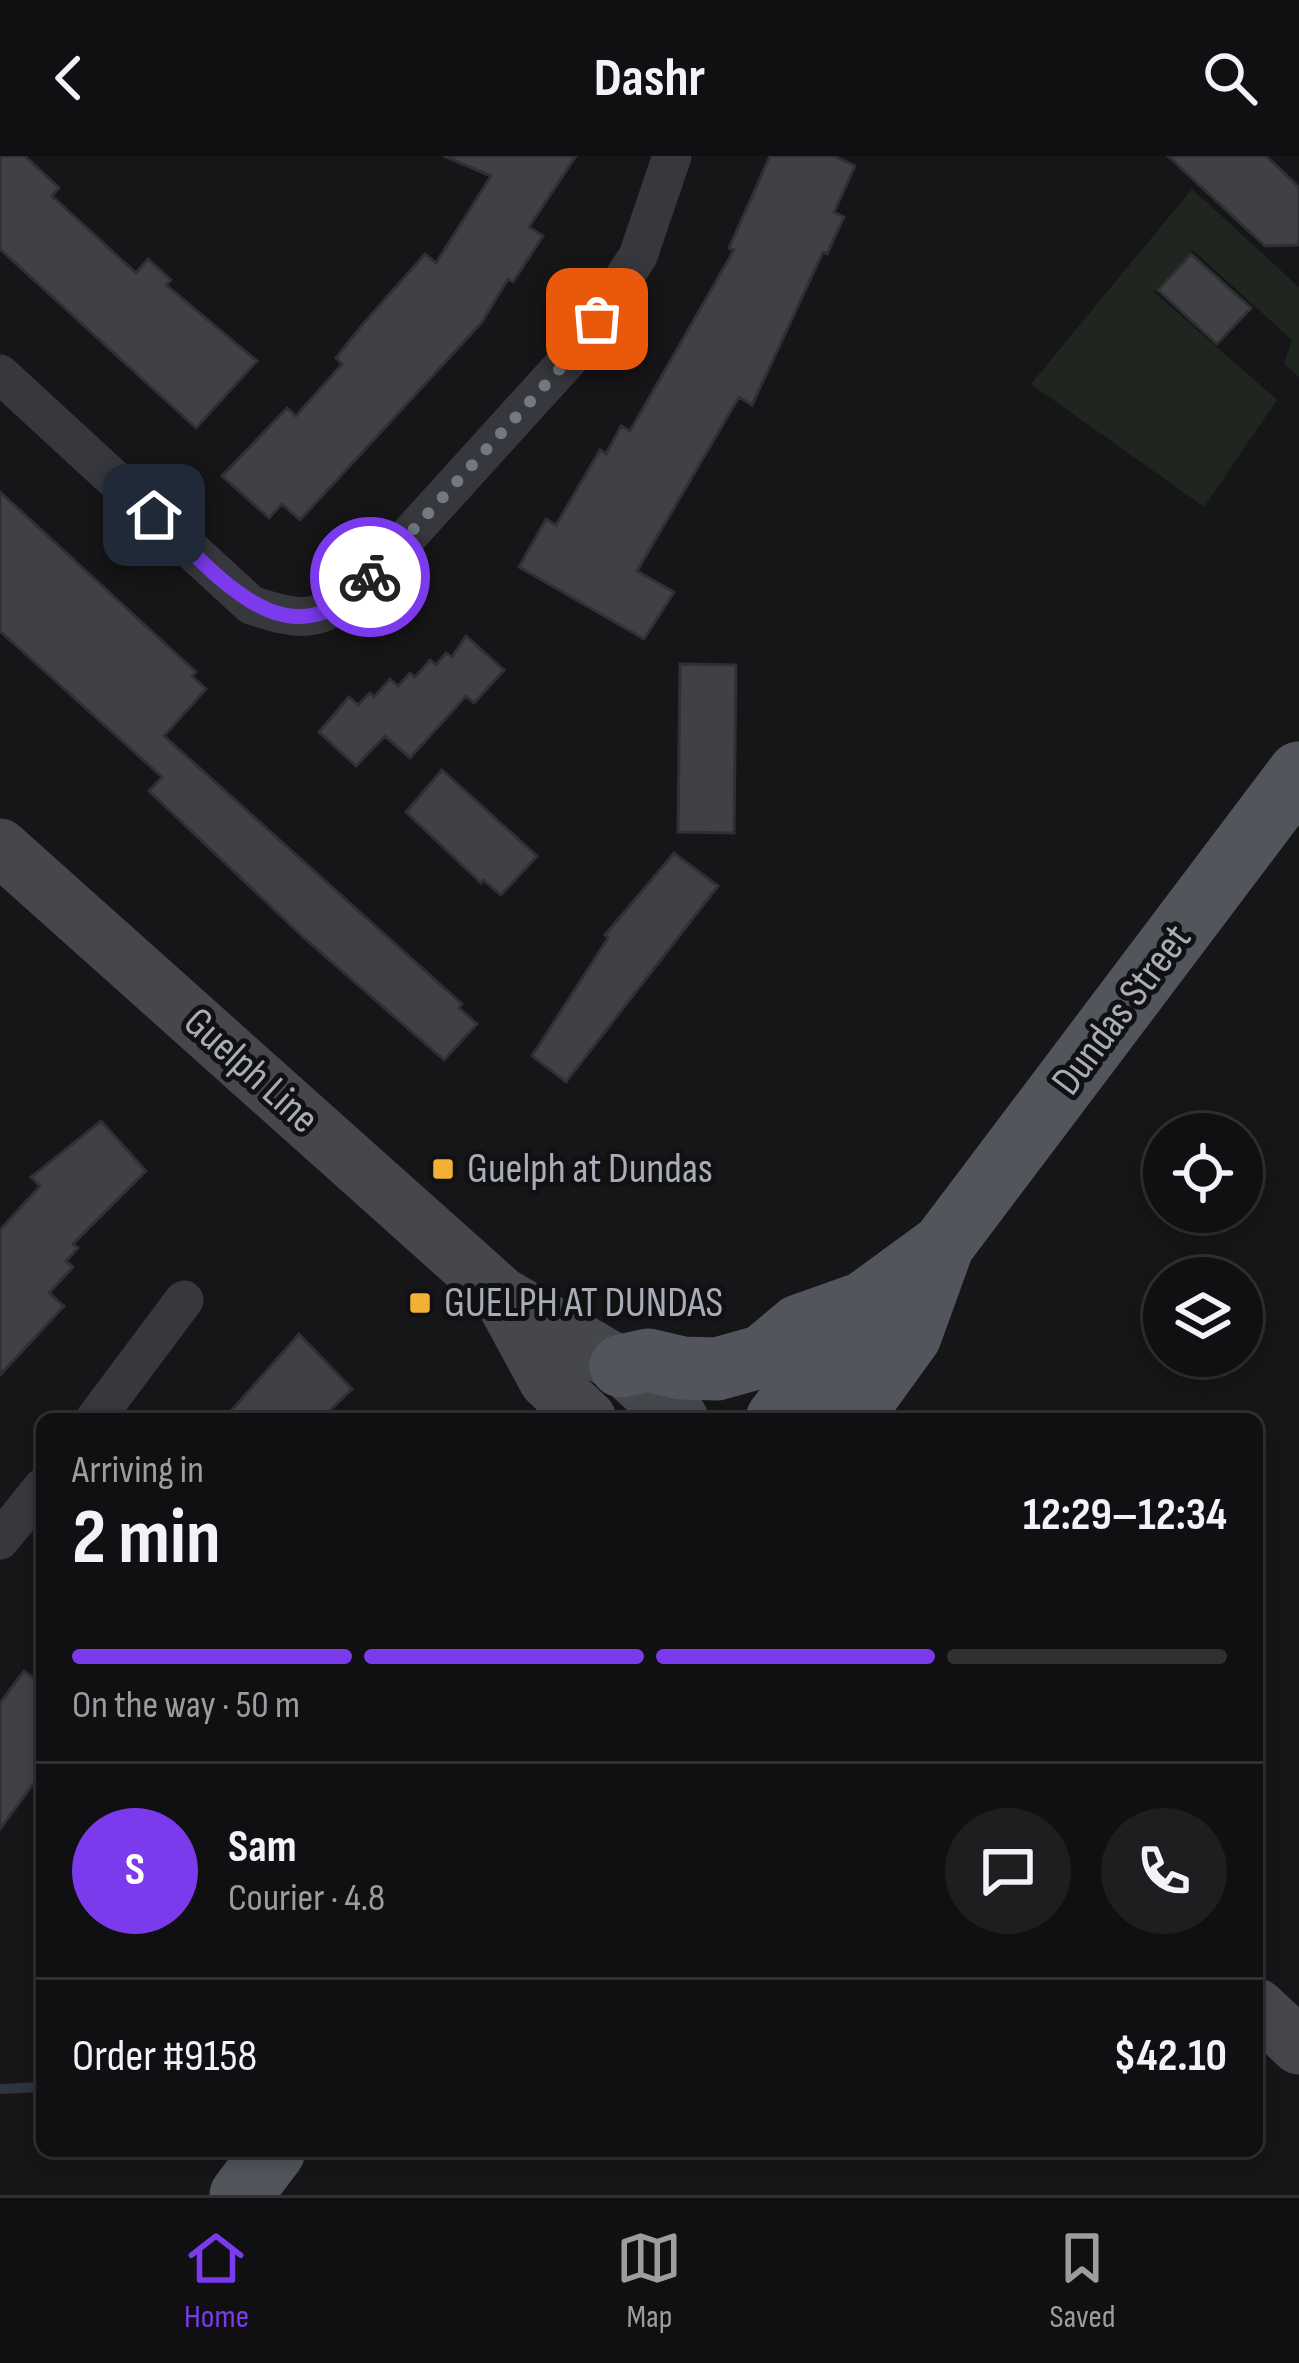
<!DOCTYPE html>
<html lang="en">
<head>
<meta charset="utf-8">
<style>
  :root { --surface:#101012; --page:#1e1e20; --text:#f1f3f6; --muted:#9c9d9f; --line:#303032; --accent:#7c3aed }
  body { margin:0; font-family:"Sofia Sans Condensed",sans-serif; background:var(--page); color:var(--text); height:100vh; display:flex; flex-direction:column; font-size:45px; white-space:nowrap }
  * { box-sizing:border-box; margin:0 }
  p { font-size:39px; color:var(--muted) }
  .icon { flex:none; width:66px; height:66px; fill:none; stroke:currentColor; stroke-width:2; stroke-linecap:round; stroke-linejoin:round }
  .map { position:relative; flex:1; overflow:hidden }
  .panel { position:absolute; left:36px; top:1257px; width:1227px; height:744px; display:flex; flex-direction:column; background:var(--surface); border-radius:18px; box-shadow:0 6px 18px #0003,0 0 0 3px var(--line) }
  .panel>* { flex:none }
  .tools { position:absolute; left:1143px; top:957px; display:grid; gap:24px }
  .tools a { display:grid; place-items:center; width:120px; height:120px; border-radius:50%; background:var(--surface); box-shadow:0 6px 18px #0003,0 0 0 3px var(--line); font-size:60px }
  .pin { position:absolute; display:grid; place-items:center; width:102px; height:102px; color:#fff; margin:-51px; border-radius:24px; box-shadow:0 6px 18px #0006 }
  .courier { position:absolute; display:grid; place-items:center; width:120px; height:120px; margin:-60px; border:9px solid #7c3aed; border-radius:50%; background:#fff; color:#222; box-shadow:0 3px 15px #0007 }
  .overview em { font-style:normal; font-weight:700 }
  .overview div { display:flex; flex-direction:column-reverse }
  .overview { display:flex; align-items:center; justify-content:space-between; height:204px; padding:0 36px }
  h1 { font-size:78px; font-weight:700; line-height:90px }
  .bar { display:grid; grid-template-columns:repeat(4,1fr); gap:18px 12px; align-content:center; height:144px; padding:0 36px }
  .bar i { height:15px; border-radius:9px; background:var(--line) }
  .bar .active { background:var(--accent) }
  .bar p { grid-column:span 4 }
  .line { display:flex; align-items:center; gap:30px; padding:0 36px; border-top:3px solid var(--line) }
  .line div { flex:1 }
  .round { display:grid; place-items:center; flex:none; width:126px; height:126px; border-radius:63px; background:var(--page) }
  header { display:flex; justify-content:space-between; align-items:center; height:156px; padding:0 36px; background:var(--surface); font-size:54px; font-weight:700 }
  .tabs { display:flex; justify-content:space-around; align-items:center; height:168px; border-top:3px solid var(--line); background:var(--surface); font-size:33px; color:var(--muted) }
  .tabs a { display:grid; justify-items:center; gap:6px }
  .tabs .active { color:var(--accent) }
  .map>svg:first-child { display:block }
  .green { fill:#1e261f }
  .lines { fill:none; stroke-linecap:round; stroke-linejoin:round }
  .stream { stroke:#2c353c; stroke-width:10 }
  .building { fill:#404145; stroke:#303034; stroke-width:3 }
  .street { stroke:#37383d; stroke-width:39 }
  .secondary { stroke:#45474d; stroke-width:57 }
  .primary { stroke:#53555c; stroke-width:63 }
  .done { stroke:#757880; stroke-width:12; stroke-dasharray:0 21.6 }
  .route { stroke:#7c3aed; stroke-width:15 }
  .poi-dot { fill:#f2b134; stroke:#111113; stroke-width:4.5 }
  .labels { text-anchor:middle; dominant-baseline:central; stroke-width:10; stroke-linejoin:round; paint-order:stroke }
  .street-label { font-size:42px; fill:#a8adb8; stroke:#111113 }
  .poi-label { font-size:42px; fill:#a8adb8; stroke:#111113; text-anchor:start }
</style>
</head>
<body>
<header><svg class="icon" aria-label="back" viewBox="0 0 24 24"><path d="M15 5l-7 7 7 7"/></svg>Dashr<svg class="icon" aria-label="search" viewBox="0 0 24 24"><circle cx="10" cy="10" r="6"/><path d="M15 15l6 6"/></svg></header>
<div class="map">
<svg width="1299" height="2039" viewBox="0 0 1299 2039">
  <rect width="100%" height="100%" fill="#161618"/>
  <path class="green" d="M1192,33L1299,131V221L1284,207L1292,184L1193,94L1154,136L1277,244L1204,351L1031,228Z"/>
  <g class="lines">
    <path class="stream" d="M0,1933L42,1931"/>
  </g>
  <path class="building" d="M0,0H25L59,32L52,40L136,117L148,103L171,124L166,129L257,205L196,272L0,93Z
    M444,0H576L529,71L543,80L513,126L508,123L482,166L300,364L282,348L269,362L222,320L287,252L296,260L342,208L336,202L363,168L425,98L436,107L491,20Z
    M770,0H834L855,10L834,56L844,61L827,98L823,96L752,249L739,241L637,415L674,436L644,483L519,411L546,363L556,369L600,294L606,298L621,270L630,275L734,94L729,92Z
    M1168,0H1266L1299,31V89L1265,90Z
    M1191,98L1251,152L1217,188L1158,134Z
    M0,336L196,516L192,520L206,533L164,580L462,848L459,852L477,868L444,904L303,781L149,635L162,621L0,475Z
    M466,480L504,514L474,547L466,540L410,602L385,580L356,610L319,576L349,541L358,549L370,537L374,541L390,523L398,530L410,517L415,521L430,504L436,509L446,497L452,501Z
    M680,508L736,509L734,677L678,676Z
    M442,614L537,700L501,739L483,724L481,727L406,656Z
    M674,697L718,730L566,926L532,900L608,782L605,779Z
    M101,965L146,1015L73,1088L78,1092L66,1105L73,1111L49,1137L64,1150L0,1219V1074L40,1030L31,1021Z
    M299,1178L352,1233L321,1263H224Z
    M24,1515L42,1528V1616L0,1673V1547Z"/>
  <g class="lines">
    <path class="street" d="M0,218L251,449C303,466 317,467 361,432L577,194L638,100L672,0
      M95,1263L184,1144
      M0,1384L42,1332"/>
    <path class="secondary" d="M0,691L501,1139L621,1210L680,1263
      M501,1139L547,1224L588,1263
      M1257,1851L1299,1890"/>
    <path class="primary" d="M621,1210L648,1204L682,1212L717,1213L763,1200L799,1170L858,1149
      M777,1263L865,1146L943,1089L1299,617
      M850,1263L910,1180L943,1089
      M241,2039L274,1995"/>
  </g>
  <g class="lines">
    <path class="done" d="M370,421L577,194L597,163"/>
    <path class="route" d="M154,359C217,418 289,516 370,421"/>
  </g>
  <g class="poi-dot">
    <rect x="431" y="1001" width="24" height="24" rx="6"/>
    <rect x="408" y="1135" width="24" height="24" rx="6"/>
  </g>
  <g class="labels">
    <g class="street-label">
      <text transform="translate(1122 854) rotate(-53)">Dundas Street</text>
      <text transform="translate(251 915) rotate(42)">Guelph Line</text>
    </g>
    <g class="poi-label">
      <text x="467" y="1013">Guelph at Dundas</text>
      <text x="444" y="1147">GUELPH AT DUNDAS</text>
    </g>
  </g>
</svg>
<div class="tools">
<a><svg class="icon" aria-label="locate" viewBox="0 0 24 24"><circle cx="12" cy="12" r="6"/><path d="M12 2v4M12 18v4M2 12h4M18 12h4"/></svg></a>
<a><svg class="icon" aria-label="layers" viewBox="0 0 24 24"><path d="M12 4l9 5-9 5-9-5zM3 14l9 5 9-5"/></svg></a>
</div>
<div class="pin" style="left:597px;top:163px;background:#ea580c"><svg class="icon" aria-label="bag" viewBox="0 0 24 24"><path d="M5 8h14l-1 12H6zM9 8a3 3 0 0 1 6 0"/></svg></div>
<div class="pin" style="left:154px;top:359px;background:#1f2937"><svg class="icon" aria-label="home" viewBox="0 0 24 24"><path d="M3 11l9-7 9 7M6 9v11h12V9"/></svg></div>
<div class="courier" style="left:370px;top:421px"><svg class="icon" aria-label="bike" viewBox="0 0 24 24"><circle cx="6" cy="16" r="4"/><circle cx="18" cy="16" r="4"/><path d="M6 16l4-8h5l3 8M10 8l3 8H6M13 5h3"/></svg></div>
<section class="panel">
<div class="overview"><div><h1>2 min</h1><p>Arriving in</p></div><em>12:29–12:34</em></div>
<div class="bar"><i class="active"></i><i class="active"></i><i class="active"></i><i></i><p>On the way · 50 m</p></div>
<div class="line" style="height:216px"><b class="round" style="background:var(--accent);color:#fff">S</b><div><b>Sam</b><p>Courier · 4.8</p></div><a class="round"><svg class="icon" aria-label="chat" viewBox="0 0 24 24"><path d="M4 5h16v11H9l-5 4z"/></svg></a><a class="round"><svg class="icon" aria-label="phone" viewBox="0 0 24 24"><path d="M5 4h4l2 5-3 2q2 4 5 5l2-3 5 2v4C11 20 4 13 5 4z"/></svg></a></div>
<div class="line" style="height:156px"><div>Order #9158</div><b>$42.10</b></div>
</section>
</div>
<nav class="tabs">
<a class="active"><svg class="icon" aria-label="home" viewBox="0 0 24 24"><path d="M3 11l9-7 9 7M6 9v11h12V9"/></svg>Home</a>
<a><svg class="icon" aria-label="map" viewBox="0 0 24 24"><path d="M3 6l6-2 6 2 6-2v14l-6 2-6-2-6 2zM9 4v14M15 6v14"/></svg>Map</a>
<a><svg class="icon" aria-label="saved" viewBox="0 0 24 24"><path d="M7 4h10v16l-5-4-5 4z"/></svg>Saved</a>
</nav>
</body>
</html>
